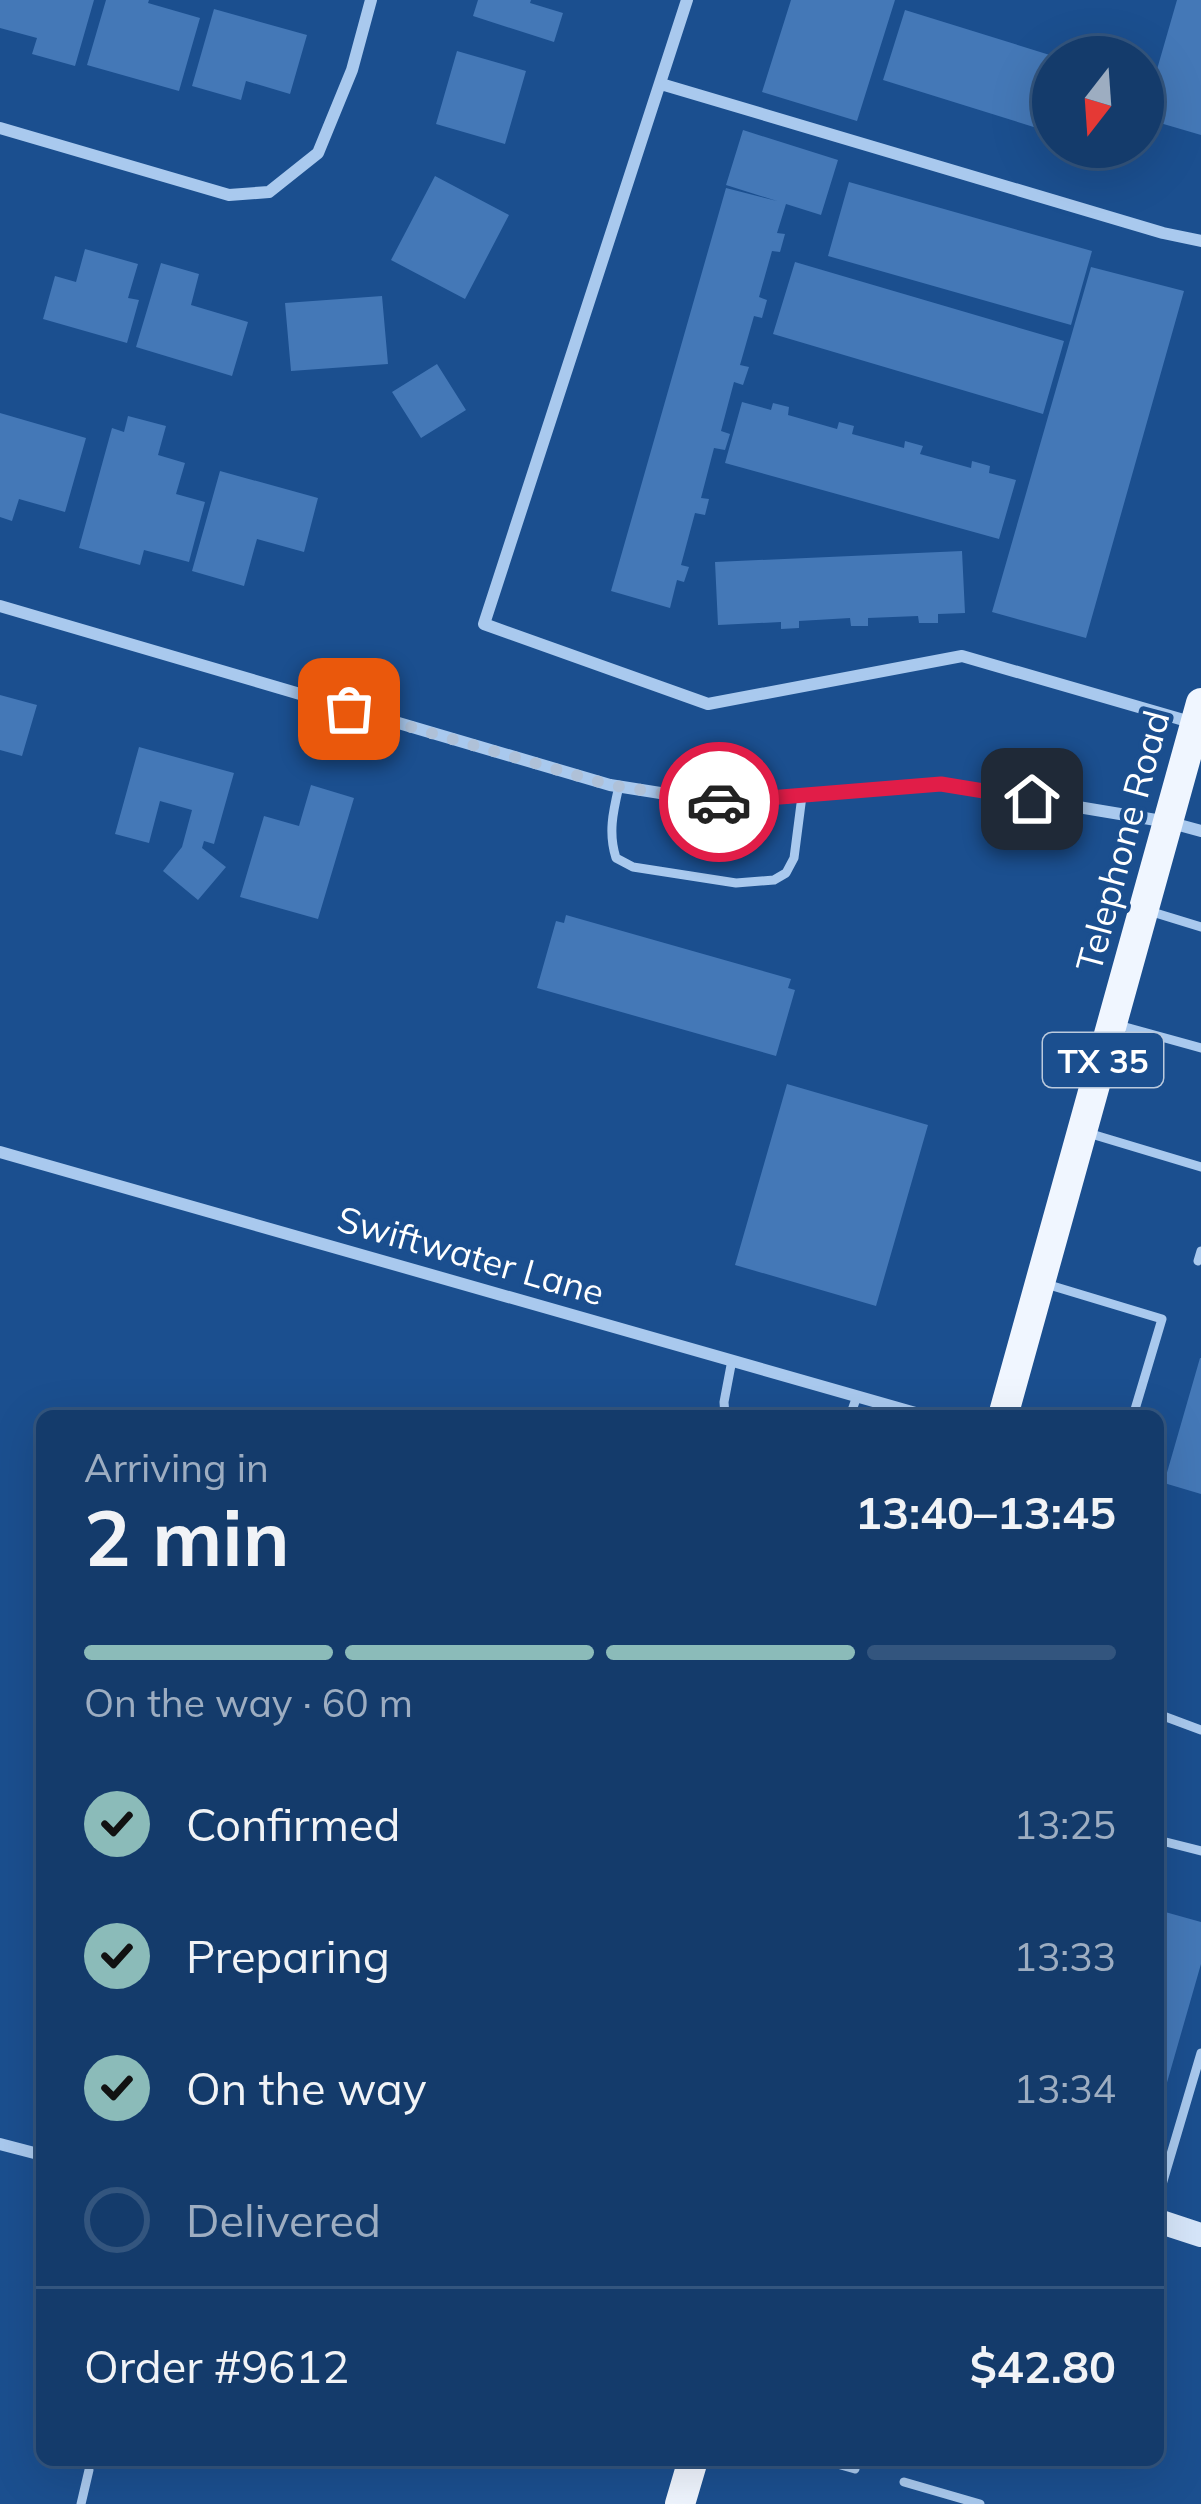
<!DOCTYPE html>
<html lang="en">
<head>
<meta charset="utf-8">
<style>
  :root { --surface:#143b6b; --page:#1d4271; --text:#f1f3f6; --muted:#9dadc1; --line:#33557e; --accent:#8bbbb9 }
  body { margin:0; font-family:Mulish,sans-serif; background:var(--page); color:var(--text); height:100vh; display:flex; flex-direction:column; font-size:45px; white-space:nowrap }
  * { box-sizing:border-box; margin:0 }
  p { font-size:39px; color:var(--muted) }
  .icon { flex:none; width:66px; height:66px; fill:none; stroke:currentColor; stroke-width:2; stroke-linecap:round; stroke-linejoin:round }
  .map { position:relative; flex:1; overflow:hidden }
  .details { position:absolute; left:36px; top:1410px; width:1128px; height:1056px; display:flex; flex-direction:column; background:var(--surface); border-radius:18px; box-shadow:0 12px 48px #0002,0 0 0 3px var(--line) }
  .details>* { flex:none }
  .needle { width:78px; rotate:197deg }
  .tools { position:absolute; left:1032px; top:36px; display:grid; gap:24px }
  .tools a { display:grid; place-items:center; width:132px; height:132px; border-radius:50%; background:var(--surface); box-shadow:0 12px 48px #0002,0 0 0 3px var(--line); font-size:60px }
  .pin { position:absolute; display:grid; place-items:center; width:102px; height:102px; color:#fff; margin:-51px; border-radius:24px; box-shadow:0 6px 18px #0006 }
  .courier { position:absolute; display:grid; place-items:center; width:120px; height:120px; margin:-60px; border:9px solid #e11d48; border-radius:50%; background:#fff; color:#222; box-shadow:0 3px 15px #0007 }
  .summary em { font-style:normal; font-weight:700 }
  .summary div { display:flex; flex-direction:column-reverse }
  .summary { display:flex; align-items:center; justify-content:space-between; height:204px; padding:0 48px }
  h1 { font-size:78px; font-weight:700; line-height:90px }
  .bar { display:grid; grid-template-columns:repeat(4,1fr); gap:18px 12px; align-content:center; height:144px; padding:0 48px }
  .bar i { height:15px; border-radius:9px; background:var(--line) }
  .bar .on { background:var(--accent) }
  .bar p { grid-column:span 4 }
  .line { display:flex; align-items:center; gap:30px; padding:0 48px; border-top:3px solid var(--line) }
  .line div { flex:1 }
  ol { padding:0 48px; list-style:none }
  li { display:flex; align-items:center; gap:36px; height:132px }
  li p { margin-inline-start:auto }
  li .icon { padding:12px; border-radius:50%; background:var(--accent); color:#111; stroke-width:4 }
  li:last-child { color:var(--muted) }
  li i { width:66px; height:66px; border:6px solid var(--line); border-radius:50% }
  .map>svg:first-child { display:block }
  .building { fill:#4478b7 }
  .lines { fill:none; stroke-linecap:round; stroke-linejoin:round }
  .service { stroke:#a9c9ee; stroke-width:9 }
  .minor { stroke:#a9c9ee; stroke-width:12 }
  .secondary { stroke:#d6e6fa; stroke-width:24 }
  .primary { stroke:#f0f6ff; stroke-width:30 }
  .done { stroke:#afc1d8; stroke-width:12; stroke-dasharray:0 21.6 }
  .route { stroke:#e11d48; stroke-width:15 }
  .labels { text-anchor:middle; dominant-baseline:central; stroke-width:9; stroke-linejoin:round; paint-order:stroke }
  .shield { fill:#1b4f8f; stroke:#bbcadd; stroke-width:3 }
  .shield-label { font-size:33px; font-weight:bold; fill:#fff }
  .street-label { font-size:36px; fill:#fff; stroke:#1b4f8f }
</style>
</head>
<body>
<div class="map">
<svg width="1201" height="2504" viewBox="0 0 1201 2504">
  <rect width="100%" height="100%" fill="#1b4f8f"/>
  <path class="building" d="M0,0H94L75,66L32,54L37,38L0,28Z
    M106,0H149L148,3L200,18L179,91L87,65Z
    M478,0H531L530,3L563,13L554,42L473,16Z
    M791,0H895L857,121L762,92Z
    M1177,0H1201V135L1143,118Z
    M214,9L307,35L290,94L246,81L241,100L192,86Z
    M905,10L1053,56V133L883,80Z
    M457,51L526,71L505,144L436,124Z
    M743,130L838,160L821,215L786,204L777,233L785,234L780,252L772,251L759,297L767,300L762,318L754,316L740,365L749,367L743,385L734,382L721,431L730,434L725,450L714,448L701,498L709,499L705,515L695,513L681,565L689,567L684,582L677,580L670,608L611,591L726,188L777,201L726,185Z
    M435,176L509,215L465,299L391,260Z
    M849,182L1092,251L1071,325L828,256Z
    M85,249L138,264L128,298L139,300L127,343L43,319L55,276L76,282Z
    M795,262L1064,341L1043,414L773,334Z
    M161,263L199,274L191,305L248,322L232,376L136,347Z
    M1091,267L1184,291L1086,638L992,612Z
    M382,296L388,364L291,371L285,303Z
    M437,364L466,410L421,438L392,392Z
    M742,402L771,410L773,403L789,407L788,415L837,429L839,422L854,426L852,434L904,448L905,441L923,446L920,454L971,468L972,461L990,466L989,473L1016,480L999,539L725,463Z
    M0,413L86,438L65,512L19,499L12,521L0,517Z
    M128,416L166,426L158,455L185,463L176,494L205,502L189,562L144,550L140,565L79,548L112,428L124,432Z
    M220,471L318,498L304,552L257,539L244,586L192,571Z
    M962,551L965,613L938,614V623H919L918,616L868,618V626H851L850,618L799,621V628L781,629V622L718,625L715,562Z
    M0,695L37,705L22,756L0,750Z
    M139,747L234,773L214,844L204,841L202,848L226,867L198,900L163,871L182,847L192,810L160,801L149,843L115,834Z
    M311,785L354,798L318,919L240,897L264,816L299,826Z
    M566,915L791,979L788,988L795,990L776,1056L537,988L556,921L564,923Z
    M787,1084L928,1125L876,1306L735,1265Z
    M1200,1358H1201V1494L1164,1483Z
    M1158,1910L1201,1922V1964L1164,2093L1158,2092Z"/>
  <g class="lines">
    <path class="service" d="M619,786C613,812 608,833 616,858L633,867L736,883L774,880L786,873L794,858L802,796
      M1149,911L1201,927
      M1118,1025L1201,1048
      M1088,1133L1201,1167
      M1198,1261L1201,1251
      M1046,1284L1162,1319L1133,1416
      M725,1416L724,1402L732,1360
      M850,1416L857,1396
      M1158,1714L1201,1730
      M1158,1840L1201,1851
      M1158,2198L1201,2053
      M823,2460L855,2469
      M904,2482L980,2504
      M81,2504L89,2470"/>
    <path class="minor" d="M687,0L484,624L708,704L962,656L1194,723
      M661,84L1163,233L1201,241
      M0,128L229,195L269,192L318,153L352,70L371,0
      M0,606L610,785L723,803L941,784L1168,822L1201,831
      M0,1152L926,1416
      M0,2144L42,2155"/>
    <path class="secondary" d="M1158,2221L1201,2235"/>
    <path class="primary" d="M1003,1416L1201,703
      M680,2504L693,2460"/>
  </g>
  <g class="lines">
    <path class="done" d="M349,709L610,785L719,802"/>
    <path class="route" d="M719,802L941,784L1032,799"/>
  </g>
  <g class="labels">
    <rect class="shield" x="1043" y="1033" width="120" height="54" rx="9"/>
    <g class="shield-label">
      <text x="1103" y="1060">TX 35</text>
    </g>
    <g class="street-label">
      <text transform="translate(1122 841) rotate(-75)">Telephone Road</text>
      <text transform="translate(471 1255) rotate(16)">Swiftwater Lane</text>
    </g>
  </g>
</svg>
<div class="tools">
<a><svg class="needle" viewBox="-14 -14 28 28"><path d="M0-13l5 13h-10z" fill="#e53935"/><path d="M0 13l5-13h-10z" fill="#9dadc1"/></svg></a>
</div>
<div class="pin" style="left:349px;top:709px;background:#ea580c"><svg class="icon" aria-label="bag" viewBox="0 0 24 24"><path d="M5 8h14l-1 12H6zM9 8a3 3 0 0 1 6 0"/></svg></div>
<div class="pin" style="left:1032px;top:799px;background:#1f2937"><svg class="icon" aria-label="home" viewBox="0 0 24 24"><path d="M3 11l9-7 9 7M6 9v11h12V9"/></svg></div>
<div class="courier" style="left:719px;top:802px"><svg class="icon" aria-label="car" viewBox="0 0 24 24"><path d="M5 17H2v-5l4-1 3-4h7l3 4 3 1v5h-3M9 17h6M6 11h13"/><circle cx="7" cy="17" r="2"/><circle cx="17" cy="17" r="2"/></svg></div>
<section class="details">
<div class="summary"><div><h1>2 min</h1><p>Arriving in</p></div><em>13:40–13:45</em></div>
<div class="bar"><i class="on"></i><i class="on"></i><i class="on"></i><i></i><p>On the way · 60 m</p></div>
<ol>
<li><svg class="icon" aria-label="check" viewBox="0 0 24 24"><path d="M5 12l5 5 9-10"/></svg>Confirmed<p>13:25</p></li>
<li><svg class="icon" aria-label="check" viewBox="0 0 24 24"><path d="M5 12l5 5 9-10"/></svg>Preparing<p>13:33</p></li>
<li><svg class="icon" aria-label="check" viewBox="0 0 24 24"><path d="M5 12l5 5 9-10"/></svg>On the way<p>13:34</p></li>
<li><i></i>Delivered</li>
</ol>
<div class="line" style="height:156px"><div>Order #9612</div><b>$42.80</b></div>
</section>
</div>
</body>
</html>
